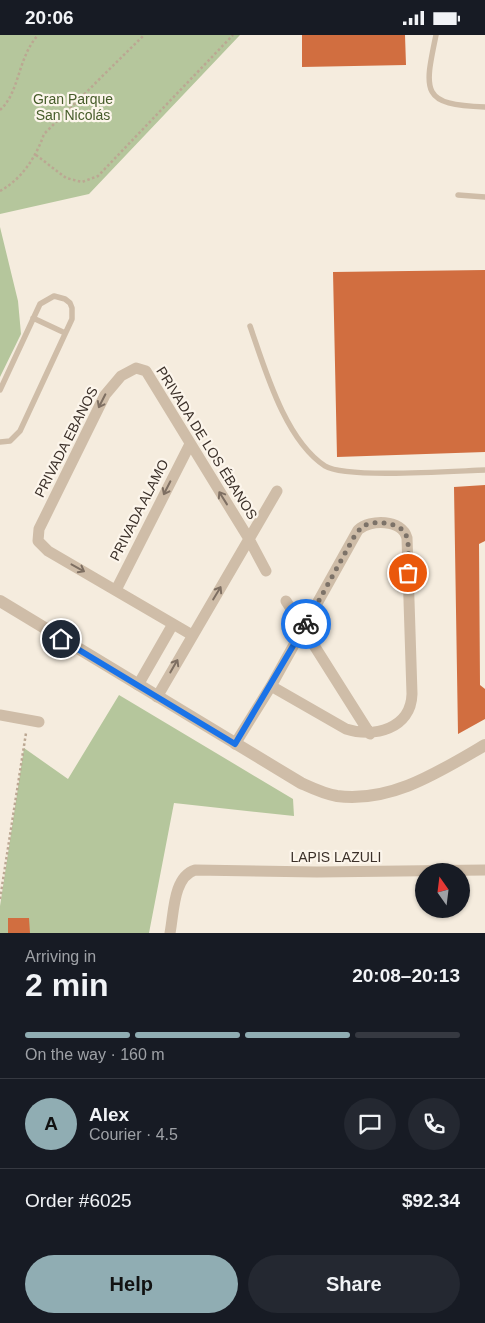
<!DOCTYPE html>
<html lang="en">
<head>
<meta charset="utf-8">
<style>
  :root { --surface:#171b24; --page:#242831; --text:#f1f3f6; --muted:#9ea1a6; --line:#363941; --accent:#90adb3 }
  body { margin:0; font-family:Helvetica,sans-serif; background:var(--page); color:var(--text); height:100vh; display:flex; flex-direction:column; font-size:19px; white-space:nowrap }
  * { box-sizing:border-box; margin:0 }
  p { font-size:16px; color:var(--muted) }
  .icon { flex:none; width:28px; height:28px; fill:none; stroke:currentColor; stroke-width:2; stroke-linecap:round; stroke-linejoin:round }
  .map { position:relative; height:898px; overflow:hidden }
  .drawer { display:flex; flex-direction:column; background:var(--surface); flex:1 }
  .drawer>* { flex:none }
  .needle { width:32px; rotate:346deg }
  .tools { position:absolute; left:415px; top:828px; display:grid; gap:10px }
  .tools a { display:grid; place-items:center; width:55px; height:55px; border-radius:50%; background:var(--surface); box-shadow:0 1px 4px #0004; font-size:25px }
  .pin { position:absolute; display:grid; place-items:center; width:42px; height:42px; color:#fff; margin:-21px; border:2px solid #fff; border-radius:50%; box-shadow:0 1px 5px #0007 }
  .courier { position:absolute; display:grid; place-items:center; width:50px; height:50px; margin:-25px; border:4px solid #1a73e8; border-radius:50%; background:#fff; color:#222; box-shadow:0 1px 6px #0007 }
  .head em { font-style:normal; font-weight:600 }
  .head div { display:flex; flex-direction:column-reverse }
  .head { display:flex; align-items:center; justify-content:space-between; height:85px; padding:0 25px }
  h1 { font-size:32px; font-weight:600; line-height:38px }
  .bar { display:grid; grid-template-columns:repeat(4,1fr); gap:8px 5px; align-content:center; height:60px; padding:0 25px }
  .bar i { height:6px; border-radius:4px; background:var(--line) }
  .bar .current { background:var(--accent) }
  .bar p { grid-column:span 4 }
  .line { display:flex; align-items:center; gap:12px; padding:0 25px; border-top:1px solid var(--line) }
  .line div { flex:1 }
  .round { display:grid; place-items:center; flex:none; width:52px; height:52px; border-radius:26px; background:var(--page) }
  .action { display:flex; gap:10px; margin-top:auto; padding:10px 25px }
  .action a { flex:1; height:58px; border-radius:30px; background:var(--accent); color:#111; font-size:20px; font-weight:600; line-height:58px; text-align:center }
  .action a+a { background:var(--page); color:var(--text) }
  .status { display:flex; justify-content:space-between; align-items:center; height:35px; padding:0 25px; background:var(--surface); direction:ltr }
  .status svg { height:14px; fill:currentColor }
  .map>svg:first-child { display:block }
  .green { fill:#b5c69c }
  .building { fill:#d16e40 }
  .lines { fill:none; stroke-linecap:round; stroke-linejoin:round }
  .path { stroke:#bba792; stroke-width:2.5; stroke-dasharray:2.5 2.5; stroke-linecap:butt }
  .service { stroke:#cfbda8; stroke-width:5.5 }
  .minor { stroke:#cfbda8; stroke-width:11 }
  .tertiary { stroke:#cfbda8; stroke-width:12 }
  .oneway { stroke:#7e6f62 }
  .done { stroke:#7c7268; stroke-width:5; stroke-dasharray:0 9 }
  .route { stroke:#1a73e8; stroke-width:6 }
  .labels { text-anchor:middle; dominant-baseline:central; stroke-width:4.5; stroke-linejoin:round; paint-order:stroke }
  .park-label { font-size:14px; fill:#465c2a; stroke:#fcf5eb }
  .street-label { font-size:14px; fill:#3b3029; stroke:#fcf5eb }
</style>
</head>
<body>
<div class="status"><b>20:06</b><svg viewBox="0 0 49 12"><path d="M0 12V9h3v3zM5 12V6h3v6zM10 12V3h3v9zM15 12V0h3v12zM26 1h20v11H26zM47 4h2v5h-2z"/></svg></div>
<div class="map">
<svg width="485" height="898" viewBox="0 0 485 898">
  <rect width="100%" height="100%" fill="#f5ecde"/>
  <path class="green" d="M0,0H240L89,159L0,179Z
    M0,192L18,266L21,299L0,342Z
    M119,660L293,764L294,781L174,768L149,898H0V871L24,713L68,744Z"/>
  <path class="building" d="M302,0H405L406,30L302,32Z
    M485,235V417L337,422L333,237Z
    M485,450V506L479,509L480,650L485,654V684L458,699L454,452Z
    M8,883H29L30,898H8Z"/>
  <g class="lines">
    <path class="path" d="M0,75C20,57 17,24 38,0
      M36,120L66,143L82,147L98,141L233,0
      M0,156C22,144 36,122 44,99L144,0
      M0,864L26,698"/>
    <path class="service" d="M436,0C424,57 421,70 485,72
      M458,160L485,162
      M33,283L65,298
      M250,291C265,334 285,405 325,431C346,444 455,436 485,435
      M0,355L40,269L54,261L65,264L70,268L72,273V284L20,396L10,406L0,407"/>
    <path class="minor" d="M116,555L190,409
      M286,566L370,699
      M192,600L48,516L38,506L39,494L105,360L121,341L136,333L146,336L249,504L266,536
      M138,650L173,589
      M157,662L277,456
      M0,680L39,687
      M235,709L271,651L358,495C370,484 402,484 407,503L412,659C411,694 374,703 346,694L271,651
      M170,898C174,878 173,842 195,835L317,837L485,835"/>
    <path class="tertiary" d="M0,566L301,748C312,753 324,759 337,761C392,768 440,736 485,710"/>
  </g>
  <defs><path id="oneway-shaft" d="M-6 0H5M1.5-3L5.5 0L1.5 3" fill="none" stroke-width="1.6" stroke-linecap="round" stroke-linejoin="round" transform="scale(1.25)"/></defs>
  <g class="oneway">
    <use href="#oneway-shaft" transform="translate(102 366) rotate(117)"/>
    <use href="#oneway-shaft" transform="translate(167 453) rotate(117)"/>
    <use href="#oneway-shaft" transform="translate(223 463) rotate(-122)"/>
    <use href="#oneway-shaft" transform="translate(78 533) rotate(29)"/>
    <use href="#oneway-shaft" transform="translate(217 558) rotate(-59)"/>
    <use href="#oneway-shaft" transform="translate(174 631) rotate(-60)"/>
  </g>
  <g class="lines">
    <path class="done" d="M306,589L354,502C357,498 360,493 364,491C374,484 402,488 406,500C410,510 408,527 408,538"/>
    <path class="route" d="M61,604L235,709L306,589"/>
  </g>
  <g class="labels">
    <g class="park-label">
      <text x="73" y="64">Gran Parque<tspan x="73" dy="16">San Nicolás</tspan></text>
    </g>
    <g class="street-label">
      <text transform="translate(66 407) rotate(-63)">PRIVADA EBANOS</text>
      <text transform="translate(207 408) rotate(58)">PRIVADA DE LOS ÉBANOS</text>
      <text transform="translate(139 475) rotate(-63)">PRIVADA ALAMO</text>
      <text x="336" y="822">LAPIS LAZULI</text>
    </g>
  </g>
</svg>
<div class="tools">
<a><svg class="needle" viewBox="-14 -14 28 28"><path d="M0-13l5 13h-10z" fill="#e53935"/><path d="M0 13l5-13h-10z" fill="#9ea1a6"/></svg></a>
</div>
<div class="pin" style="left:408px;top:538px;background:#ea580c"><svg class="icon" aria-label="bag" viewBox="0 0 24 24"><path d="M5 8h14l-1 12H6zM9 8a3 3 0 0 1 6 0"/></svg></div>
<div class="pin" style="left:61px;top:604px;background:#1f2937"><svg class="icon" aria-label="home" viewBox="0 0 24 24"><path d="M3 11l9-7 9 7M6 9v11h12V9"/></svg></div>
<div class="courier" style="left:306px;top:589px"><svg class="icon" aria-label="bike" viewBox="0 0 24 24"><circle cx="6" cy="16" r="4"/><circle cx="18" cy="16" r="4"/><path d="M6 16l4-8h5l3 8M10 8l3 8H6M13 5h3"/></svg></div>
</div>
<section class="drawer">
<div class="head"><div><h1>2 min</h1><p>Arriving in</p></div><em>20:08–20:13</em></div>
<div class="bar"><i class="current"></i><i class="current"></i><i class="current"></i><i></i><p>On the way · 160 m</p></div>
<div class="line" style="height:90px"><b class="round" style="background:var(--accent);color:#111">A</b><div><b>Alex</b><p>Courier · 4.5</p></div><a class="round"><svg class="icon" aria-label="chat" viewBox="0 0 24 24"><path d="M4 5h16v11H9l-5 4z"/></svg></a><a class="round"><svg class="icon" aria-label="phone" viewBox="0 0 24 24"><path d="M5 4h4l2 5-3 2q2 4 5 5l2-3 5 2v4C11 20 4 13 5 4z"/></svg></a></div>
<div class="line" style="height:65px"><div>Order #6025</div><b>$92.34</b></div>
<div class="action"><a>Help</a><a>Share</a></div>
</section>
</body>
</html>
